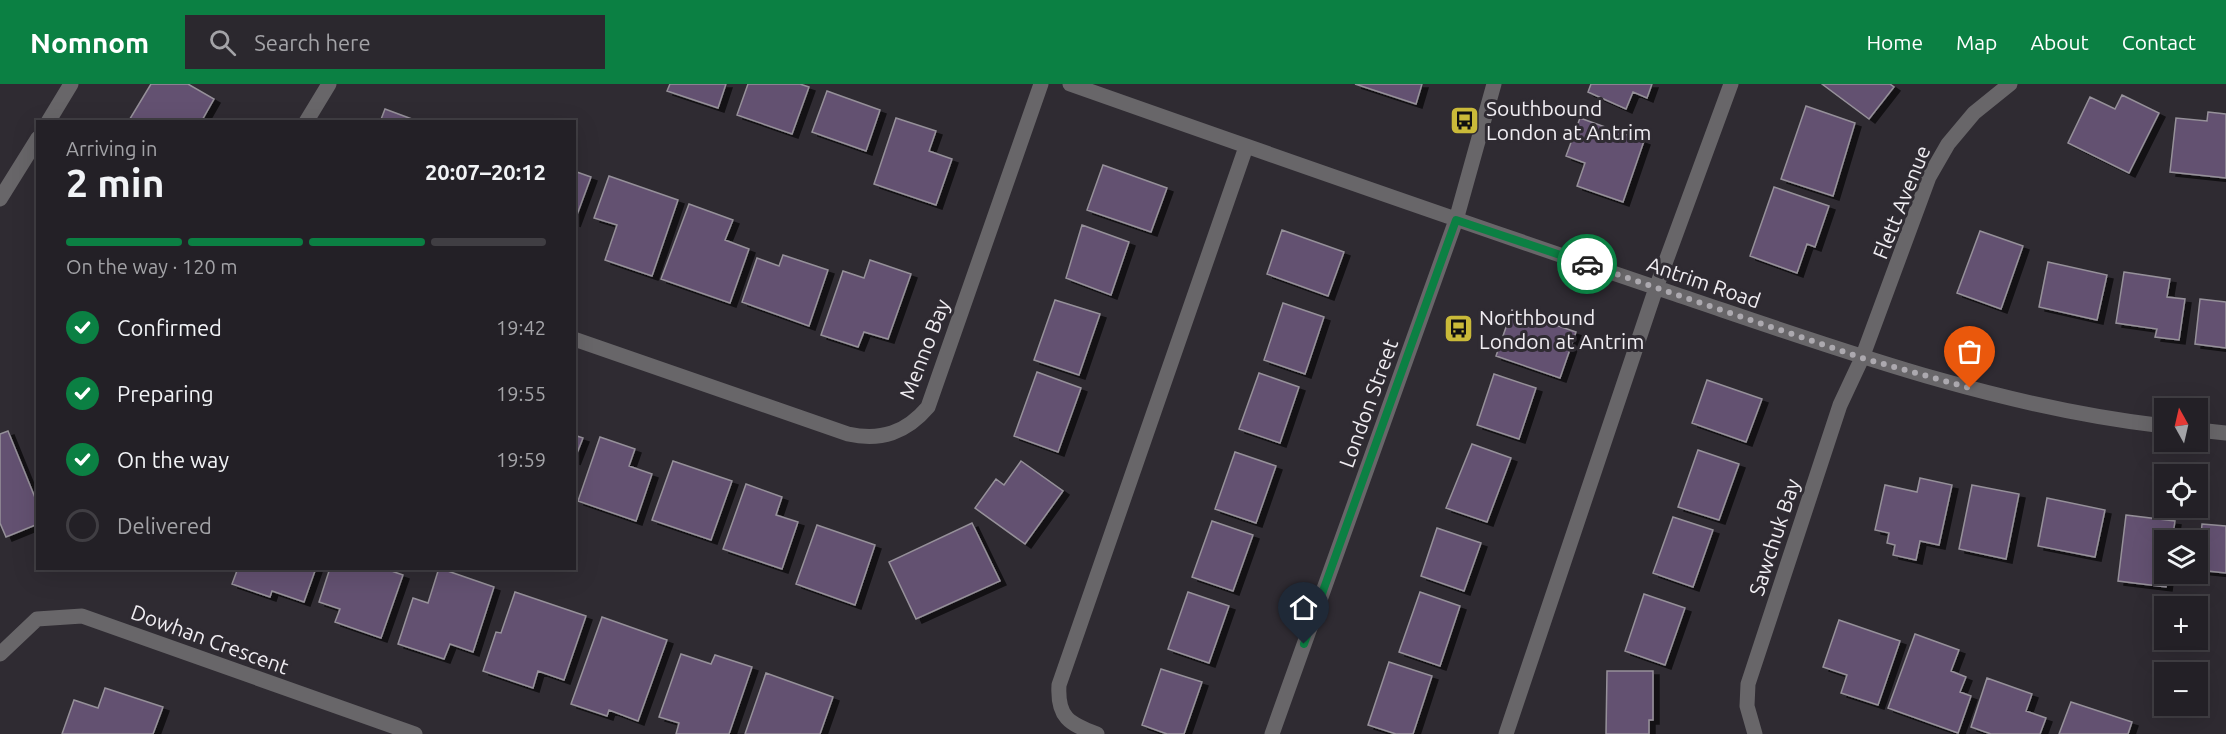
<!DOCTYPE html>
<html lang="en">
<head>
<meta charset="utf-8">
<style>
  :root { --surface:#232026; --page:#2b282e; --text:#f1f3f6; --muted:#a3a3a7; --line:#403e43; --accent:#0b8043 }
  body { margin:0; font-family:Ubuntu,sans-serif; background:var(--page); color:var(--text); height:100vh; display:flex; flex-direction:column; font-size:22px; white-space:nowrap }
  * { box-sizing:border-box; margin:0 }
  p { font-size:20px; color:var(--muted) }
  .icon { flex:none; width:33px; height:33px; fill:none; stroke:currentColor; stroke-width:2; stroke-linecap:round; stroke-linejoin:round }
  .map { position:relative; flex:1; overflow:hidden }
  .panel { position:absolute; left:36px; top:36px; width:540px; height:450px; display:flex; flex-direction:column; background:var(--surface); border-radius:0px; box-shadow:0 6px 24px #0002,0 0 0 2px var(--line) }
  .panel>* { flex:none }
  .needle { width:39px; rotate:352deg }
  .buttons { position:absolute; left:2154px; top:314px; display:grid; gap:12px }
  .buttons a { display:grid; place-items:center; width:54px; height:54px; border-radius:0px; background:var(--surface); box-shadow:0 6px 24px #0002,0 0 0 2px var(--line); font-size:30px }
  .pin { position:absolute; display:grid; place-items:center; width:51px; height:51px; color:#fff; margin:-62px -26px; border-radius:50% 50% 50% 0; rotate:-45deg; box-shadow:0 0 6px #0007 }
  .pin .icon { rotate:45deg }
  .courier { position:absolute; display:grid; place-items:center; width:60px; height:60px; margin:-30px; border:4px solid #0b8043; border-radius:50%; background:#fff; color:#222; box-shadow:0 2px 8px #0007 }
  .head em { font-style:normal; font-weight:700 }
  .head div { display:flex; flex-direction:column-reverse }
  .head { display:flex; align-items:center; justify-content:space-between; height:102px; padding:0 30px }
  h1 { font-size:39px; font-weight:700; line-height:45px }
  .bar { display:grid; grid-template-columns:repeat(4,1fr); gap:9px 6px; align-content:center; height:72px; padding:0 30px }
  .bar i { height:8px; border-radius:4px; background:var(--line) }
  .bar .current { background:var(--accent) }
  .bar p { grid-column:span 4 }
  ol { padding:0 30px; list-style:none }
  li { display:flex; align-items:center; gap:18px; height:66px }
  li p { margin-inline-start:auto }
  li .icon { padding:6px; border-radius:50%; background:var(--accent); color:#fff; stroke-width:4 }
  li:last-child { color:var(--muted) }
  li i { width:33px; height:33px; border:3px solid var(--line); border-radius:50% }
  header { display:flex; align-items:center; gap:36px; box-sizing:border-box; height:84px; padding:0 30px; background:var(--accent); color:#fff }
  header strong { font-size:28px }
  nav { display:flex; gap:33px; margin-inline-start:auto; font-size:21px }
  .search { width:420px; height:54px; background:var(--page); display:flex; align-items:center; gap:15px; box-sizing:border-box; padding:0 21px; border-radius:0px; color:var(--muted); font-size:22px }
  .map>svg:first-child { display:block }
  .building { fill:#645171; stroke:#96919a; stroke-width:1.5; filter:url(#shadow) }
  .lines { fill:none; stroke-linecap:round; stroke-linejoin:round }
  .minor { stroke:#686669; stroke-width:15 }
  .done { stroke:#aca9af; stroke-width:6; stroke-dasharray:0 10.8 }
  .route { stroke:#0b8043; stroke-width:8 }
  .labels { text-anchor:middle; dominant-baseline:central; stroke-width:6; stroke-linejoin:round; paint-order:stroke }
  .poi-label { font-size:21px; fill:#f0edf2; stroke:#2f2b32; text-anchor:start }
  .street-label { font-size:21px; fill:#f0edf2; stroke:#2f2b32 }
</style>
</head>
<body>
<header>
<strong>Nomnom</strong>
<div class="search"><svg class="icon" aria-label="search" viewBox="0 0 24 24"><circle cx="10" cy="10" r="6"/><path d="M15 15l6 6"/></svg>Search here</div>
<nav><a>Home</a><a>Map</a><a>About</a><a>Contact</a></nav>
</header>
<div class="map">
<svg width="2226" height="650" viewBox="0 0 2226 650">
  <defs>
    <filter id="shadow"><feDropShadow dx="6" dy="4" stdDeviation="0" flood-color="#0009"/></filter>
  </defs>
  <rect width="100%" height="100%" fill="#2f2b32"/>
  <path class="building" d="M151,0H188L214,15L201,38H128Z
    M670,0H726L718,24L667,7Z
    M748,0H800L809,3L792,50L737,31Z
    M1355,0H1422L1416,20Z
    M1591,0H1652L1647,14L1633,8L1626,25L1588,8Z
    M1822,0H1890L1894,3L1869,35Z
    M827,7L880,26L866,67L812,48Z
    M2122,11L2159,29L2129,89L2068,59L2090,13L2115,25Z
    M1806,22L1855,39L1833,112L1781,95Z
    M385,25L420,38H380Z
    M2208,28L2226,30V94L2170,88L2176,34L2207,37Z
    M896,34L936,47L929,67L952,75L936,121L874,100Z
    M1580,34L1644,57L1623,118L1577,102L1585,79L1566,72Z
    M1103,81L1167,104L1151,148L1087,126Z
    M574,87L591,93L574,139Z
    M609,92L678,116L652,192L605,176L617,141L594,134Z
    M1774,103L1829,122L1815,163L1807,160L1797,189L1750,172Z
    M689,120L733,136L725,156L749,165L730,219L661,195Z
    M1082,141L1129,158L1111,211L1066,194Z
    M1282,146L1344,168L1328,212L1267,190Z
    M1980,147L2023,162L2001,225L1957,209Z
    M783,171L828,186L809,242L742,218L757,174L779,182Z
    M870,176L911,190L888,255L864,248L858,263L821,251L843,187L864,194Z
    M2048,178L2107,191L2097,236L2039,223Z
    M2124,188L2170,195L2167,213L2185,215L2179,256L2155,253L2157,245L2116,239Z
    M2200,215L2226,218V264L2195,260Z
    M1055,216L1100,230L1079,291L1034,276Z
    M1283,219L1324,233L1305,290L1264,276Z
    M1512,226L1576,248L1560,294L1496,272Z
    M1037,288L1081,304L1058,368L1014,352Z
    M1259,289L1299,303L1280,359L1239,345Z
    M1494,290L1536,304L1519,355L1477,341Z
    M1707,296L1762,315L1746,358L1692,339Z
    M8,347L38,421V440L6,453L0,439V350Z
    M574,351L583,354L574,377Z
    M600,353L635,365L629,382L652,390L636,437L578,417Z
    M1472,360L1511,374L1487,438L1446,424Z
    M1698,366L1739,380L1719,436L1678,423Z
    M1235,368L1276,382L1256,439L1215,425Z
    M673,377L732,397L711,456L652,436Z
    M1021,377L1063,407L1025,460L975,424L996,395L1004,401Z
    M1920,394L1952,401L1939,461L1920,457L1916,476L1893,471L1895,461L1887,459L1889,449L1875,446L1885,401L1917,408Z
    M746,400L782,413L776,431L798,438L782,485L723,465Z
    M1972,401L2019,410L2006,475L1959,465Z
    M2047,414L2105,426L2095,473L2038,462Z
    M2126,431L2175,437L2172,456H2164V489H2168L2166,503L2118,497Z
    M1673,433L1713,446L1693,503L1653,489Z
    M1212,437L1253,451L1233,507L1192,493Z
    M972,439L1000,497L916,535L889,478Z
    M2202,440L2226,442V489L2198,486Z
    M817,441L875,461L855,521L796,500Z
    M1437,444L1481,459L1464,507L1421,492Z
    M238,484H316L304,518L272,507L270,513L232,500Z
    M330,484H383L403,491L381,554L335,538L340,525L319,518Z
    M439,484L494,503L473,568L450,560L444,575L398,560L413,514L428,519Z
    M515,508L586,532L564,596L538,587L533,604L483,587L496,548L501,549Z
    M1188,508L1229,522L1209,579L1168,565Z
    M1420,508L1460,522L1440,582L1399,568Z
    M1644,510L1685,524L1665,581L1625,567Z
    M602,533L667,556L638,637L609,626L607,632L571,620Z
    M1839,536L1900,557L1878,621L1841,609L1847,591L1823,583Z
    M1915,550L1959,566L1951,587L1966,593L1960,608L1971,612L1958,649L1888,624Z
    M681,570L711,580L715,571L752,583L729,650H676L679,639L659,633Z
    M1389,578L1432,592L1413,650H1396L1368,641Z
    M1161,585L1202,598L1184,650H1167L1142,641Z
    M1607,587H1653V636H1649V650H1606Z
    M766,589L833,613L820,650H745Z
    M1987,594L2032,610L2026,627L2046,634L2040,650H1991L1971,643Z
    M105,604L163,623L153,650H62L74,616L98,624Z
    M2071,618L2132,638L2128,650H2059Z"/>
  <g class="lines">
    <path class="minor" d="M1070,0C1271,71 1473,142 1675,210C1835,264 1996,323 2164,342
      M48,38L71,0
      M306,38L329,0
      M0,115L38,54
      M574,255L848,350C881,357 906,349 928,323L1041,0
      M2198,346L2226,349
      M0,570L37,535L82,532L415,650
      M1097,650C1069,640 1057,633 1059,601L1246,63
      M1272,650L1456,136L1494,0
      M1506,650L1656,204L1731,0
      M1755,650L1747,622L1748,600L1840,321L1862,274L1929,93L1948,60L1974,29L2010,0"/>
  </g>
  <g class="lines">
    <path class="done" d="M1587,180L1862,274L1970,304"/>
    <path class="route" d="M1304,560L1456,136L1587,180"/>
  </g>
  <defs>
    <symbol id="bus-square" viewBox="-11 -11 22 22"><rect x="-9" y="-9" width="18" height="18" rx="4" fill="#caba39" stroke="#2f2b32"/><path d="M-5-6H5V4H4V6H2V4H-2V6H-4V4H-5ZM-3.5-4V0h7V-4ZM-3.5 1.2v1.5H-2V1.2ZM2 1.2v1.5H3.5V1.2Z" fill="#111"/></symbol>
  </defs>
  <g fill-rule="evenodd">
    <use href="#bus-square" x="1448" y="20" width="33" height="33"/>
    <use href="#bus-square" x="1442" y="228" width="33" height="33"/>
  </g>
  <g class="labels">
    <g class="poi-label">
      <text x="1486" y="24">Southbound<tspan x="1486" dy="24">London at Antrim</tspan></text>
      <text x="1479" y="233">Northbound<tspan x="1479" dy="24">London at Antrim</tspan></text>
    </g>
    <g class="street-label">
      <text transform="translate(1901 118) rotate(-68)">Flett Avenue</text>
      <text transform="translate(1704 198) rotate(19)">Antrim Road</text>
      <text transform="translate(924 265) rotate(-69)">Menno Bay</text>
      <text transform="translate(1368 319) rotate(-70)">London Street</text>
      <text transform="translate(1774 453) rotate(-72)">Sawchuk Bay</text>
      <text transform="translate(210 555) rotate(20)">Dowhan Crescent</text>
    </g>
  </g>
</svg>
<div class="buttons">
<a><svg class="needle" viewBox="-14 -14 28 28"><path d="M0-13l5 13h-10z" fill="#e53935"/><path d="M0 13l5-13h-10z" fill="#a3a3a7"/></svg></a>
<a><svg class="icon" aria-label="locate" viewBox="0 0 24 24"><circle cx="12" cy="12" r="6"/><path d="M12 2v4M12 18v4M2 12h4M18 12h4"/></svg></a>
<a><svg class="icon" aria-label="layers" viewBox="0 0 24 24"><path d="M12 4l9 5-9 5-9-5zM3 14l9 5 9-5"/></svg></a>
<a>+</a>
<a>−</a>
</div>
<div class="pin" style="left:1970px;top:304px;background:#ea580c"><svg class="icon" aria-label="bag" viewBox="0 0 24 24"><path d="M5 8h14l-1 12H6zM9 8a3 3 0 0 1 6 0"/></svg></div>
<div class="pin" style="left:1304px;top:560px;background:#1f2937"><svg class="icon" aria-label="home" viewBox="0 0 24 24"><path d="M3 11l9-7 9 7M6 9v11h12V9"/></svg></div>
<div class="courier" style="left:1587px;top:180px"><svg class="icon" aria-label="car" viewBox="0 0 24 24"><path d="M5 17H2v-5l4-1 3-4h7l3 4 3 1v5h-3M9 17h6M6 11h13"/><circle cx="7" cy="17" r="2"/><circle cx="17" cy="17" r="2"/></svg></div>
<section class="panel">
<div class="head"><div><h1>2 min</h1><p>Arriving in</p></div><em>20:07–20:12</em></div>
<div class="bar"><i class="current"></i><i class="current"></i><i class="current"></i><i></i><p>On the way · 120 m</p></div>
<ol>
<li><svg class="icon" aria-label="check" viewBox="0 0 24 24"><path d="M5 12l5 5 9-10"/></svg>Confirmed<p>19:42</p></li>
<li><svg class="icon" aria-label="check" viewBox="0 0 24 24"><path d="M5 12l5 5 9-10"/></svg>Preparing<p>19:55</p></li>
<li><svg class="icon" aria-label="check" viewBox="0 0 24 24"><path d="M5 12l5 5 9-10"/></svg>On the way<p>19:59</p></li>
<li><i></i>Delivered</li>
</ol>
</section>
</div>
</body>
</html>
